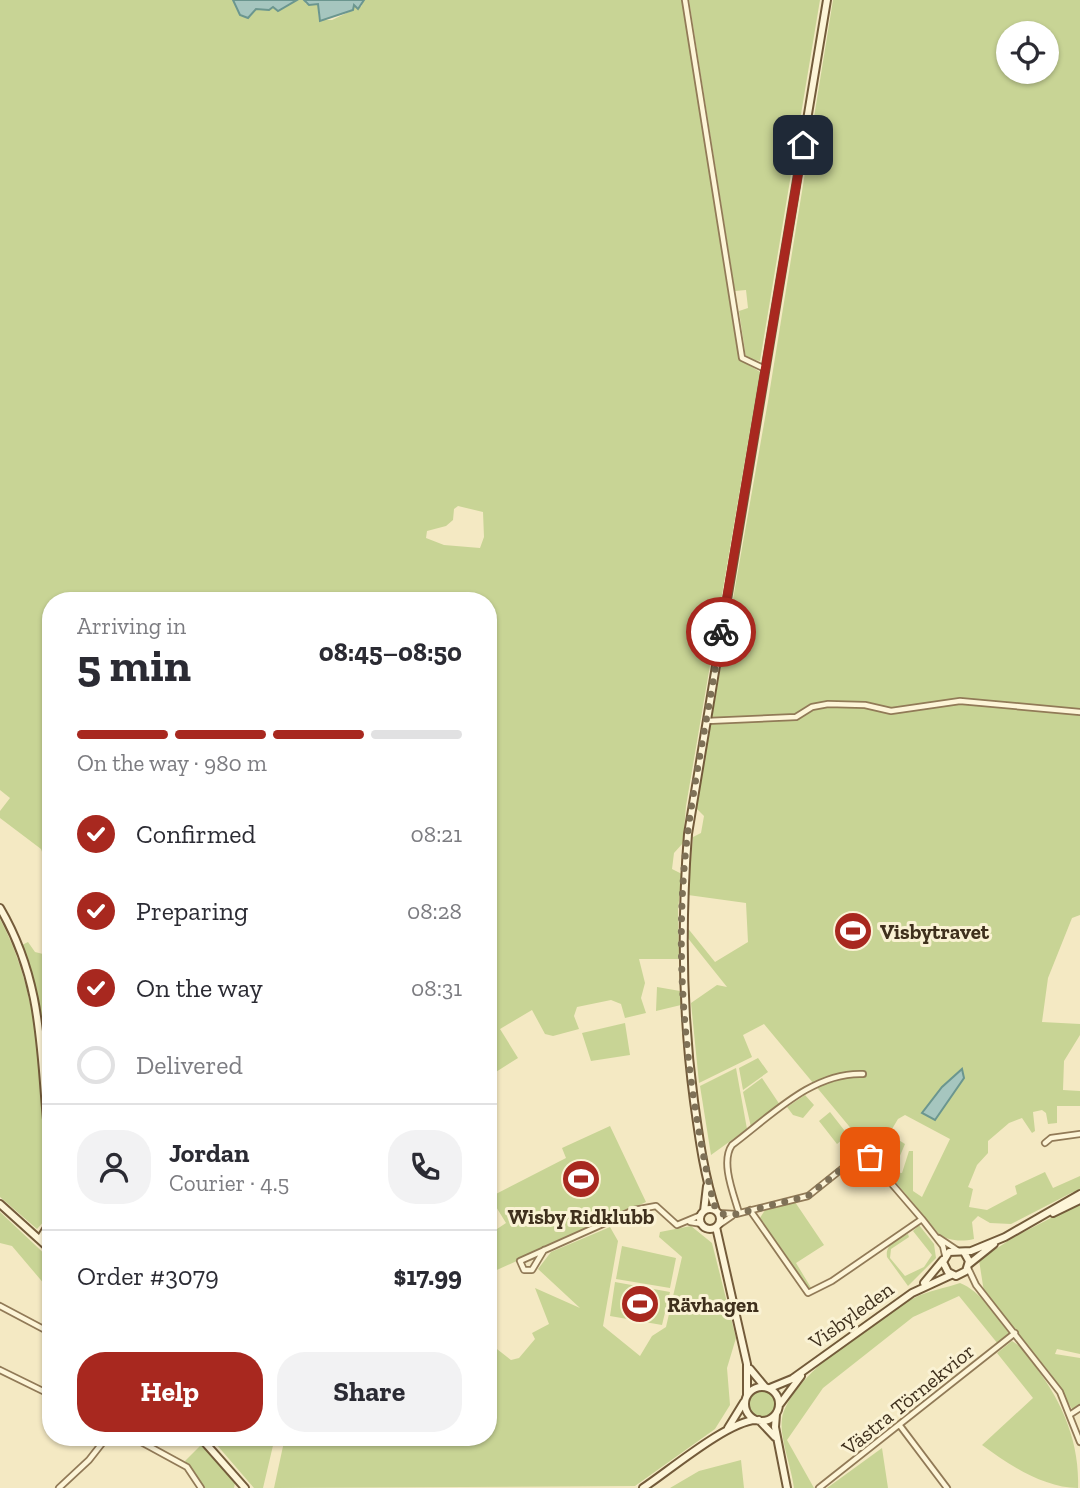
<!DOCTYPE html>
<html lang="en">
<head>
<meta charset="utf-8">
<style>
  :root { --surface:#fff; --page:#f2f2f3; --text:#2b2b33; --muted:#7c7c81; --line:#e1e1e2; --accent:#a8281f }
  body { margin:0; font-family:"Zilla Slab",serif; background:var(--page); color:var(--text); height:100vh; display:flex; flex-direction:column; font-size:26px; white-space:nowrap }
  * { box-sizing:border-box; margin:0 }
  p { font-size:23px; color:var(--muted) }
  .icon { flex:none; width:38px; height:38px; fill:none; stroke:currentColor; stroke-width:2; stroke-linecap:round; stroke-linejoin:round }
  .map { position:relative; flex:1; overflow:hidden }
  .side { position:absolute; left:42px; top:592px; width:455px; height:854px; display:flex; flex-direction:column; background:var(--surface); border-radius:28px; box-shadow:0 2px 5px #0004 }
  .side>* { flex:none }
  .fabs { position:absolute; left:996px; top:21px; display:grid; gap:14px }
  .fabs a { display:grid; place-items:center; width:63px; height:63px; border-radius:50%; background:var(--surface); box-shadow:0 2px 5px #0004; font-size:35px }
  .pin { position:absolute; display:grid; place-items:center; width:60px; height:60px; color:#fff; margin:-30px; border-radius:14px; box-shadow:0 4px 10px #0006 }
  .courier { position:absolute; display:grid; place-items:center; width:70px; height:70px; margin:-35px; border:5px solid #a8281f; border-radius:50%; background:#fff; color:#222; box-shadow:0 2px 9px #0007 }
  .headline em { font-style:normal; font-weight:800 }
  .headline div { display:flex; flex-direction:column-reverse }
  .headline { display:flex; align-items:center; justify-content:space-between; height:119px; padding:0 35px }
  h1 { font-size:46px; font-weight:800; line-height:52px }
  .bar { display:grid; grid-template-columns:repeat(4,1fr); gap:10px 7px; align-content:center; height:84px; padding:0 35px }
  .bar i { height:9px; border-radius:5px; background:var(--line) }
  .bar .on { background:var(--accent) }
  .bar p { grid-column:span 4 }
  .line { display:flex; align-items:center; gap:18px; padding:0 35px; border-top:2px solid var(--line) }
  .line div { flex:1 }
  .round { display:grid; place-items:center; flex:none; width:74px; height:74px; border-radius:28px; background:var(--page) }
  ol { padding:0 35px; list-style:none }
  li { display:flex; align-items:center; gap:21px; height:77px }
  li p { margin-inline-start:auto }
  li .icon { padding:7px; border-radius:50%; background:var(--accent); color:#fff; stroke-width:4 }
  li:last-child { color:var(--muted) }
  li i { width:38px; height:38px; border:4px solid var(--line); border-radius:50% }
  .primary-button { display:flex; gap:14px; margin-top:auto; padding:14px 35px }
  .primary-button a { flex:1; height:80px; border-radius:28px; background:var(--accent); color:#fff; font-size:28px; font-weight:800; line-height:80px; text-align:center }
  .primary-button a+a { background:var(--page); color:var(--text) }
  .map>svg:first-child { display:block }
  .green { fill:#c8d495; fill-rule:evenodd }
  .water { fill:#a6c6bf; stroke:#6b968f; stroke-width:2 }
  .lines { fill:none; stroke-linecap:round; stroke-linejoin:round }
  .street-casing { stroke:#917a57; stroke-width:8 }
  .secondary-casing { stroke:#735b3a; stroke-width:10 }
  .street { stroke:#fdf5d8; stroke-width:4.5 }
  .secondary { stroke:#fdf5d8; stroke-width:6 }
  .done { stroke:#7e7157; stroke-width:7; stroke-dasharray:0 12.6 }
  .route { stroke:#a8281f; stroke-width:9 }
  .labels { text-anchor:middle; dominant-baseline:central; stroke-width:6; stroke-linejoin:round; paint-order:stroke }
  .poi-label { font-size:21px; font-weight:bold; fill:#3f301d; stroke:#faf2d4; text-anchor:start }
  .street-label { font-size:21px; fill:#3f301d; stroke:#faf2d4 }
</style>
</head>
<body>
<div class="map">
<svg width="1080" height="1488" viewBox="0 0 1080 1488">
  <rect width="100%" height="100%" fill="#f4e9c3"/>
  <path class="green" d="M0,0H233L240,14L250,17L256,9L269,10L273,7L278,10L297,0H304L306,4H318L319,20H332L353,10L354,5L361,7L364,0H682L736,343L744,362L760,372L686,806L683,843L674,853L672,869L682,874L678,909L679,959H639L645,983L641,998L646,1013L625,1018L621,1004L611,1000L577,1007L574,1016L579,1029L553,1036L545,1034L532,1010L500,1029L518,1058L488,1077V600H51V877L41,849L0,818V811L10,798L0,790ZM458,506L483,512L484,537L480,548L444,545L426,538L427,531L446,526L453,520L454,509Z
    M689,0H820L760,361L746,358L739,311L748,308L746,290L735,291Z
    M833,0H1080V915L1072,918L1048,978L1042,1022L1080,1024V1035L1064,1061L1063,1090L1080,1091V1106H1057V1123L1048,1124L1046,1113L1042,1110L1033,1112L1035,1131L1032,1133L1022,1118L1009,1123L988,1141V1153L977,1165L968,1187L973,1189L969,1207L987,1210L1017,1194L1015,1186L1045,1172L1053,1188L1080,1176V1192H1073L1011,1224L990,1223L978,1216L972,1222L974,1239C961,1242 947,1241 938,1233L764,1024L743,1035L752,1057L699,1083L691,1003L717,985L727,987L687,937L686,926L715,962L748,942L746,903L688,895L693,837L701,833L704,816L696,808L768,401ZM1008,33H1046V72H1008ZM905,1115L950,1139L922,1197L913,1191V1151H909L902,1173L893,1172L905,1144L889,1134L898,1119Z
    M0,919C44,1001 41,1098 51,1189L47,1218L37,1229L0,1197Z
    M28,942L35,952L51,956V1100L40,1007L22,945Z
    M657,987L680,991L681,1005L656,1011Z
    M625,1023L630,1055L591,1061L582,1033Z
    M758,1058L768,1072L743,1090L739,1068Z
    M736,1068L747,1129L711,1155L700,1086Z
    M762,1078L780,1105L751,1127L743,1092Z
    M805,1095L814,1105L803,1118L793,1115L787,1107Z
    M830,1112L848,1135L837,1144L819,1121Z
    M610,1126L646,1202L488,1274V1235L506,1223L490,1197L566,1158L562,1148Z
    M795,1202L824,1245L796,1263L813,1291L801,1281L760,1218L765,1210Z
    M1080,1203V1354L1057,1349L1055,1354L1080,1358V1406L1072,1409L1050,1373L984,1292L979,1260L1014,1237Z
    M0,1212L51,1260V1292L12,1246L0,1243Z
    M919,1225L934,1244L936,1258L908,1286L887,1257C885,1244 898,1238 908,1234L909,1237L891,1249L890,1258L905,1276L924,1267L932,1255L913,1231Z
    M691,1226L712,1243L736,1338L727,1368L730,1405L715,1429L635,1486L274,1488L285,1437H488V1342L511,1360L519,1358L535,1339L532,1333L549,1324L535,1288L580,1308L538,1269L551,1252L610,1227L618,1241L603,1326L640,1356L652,1336L666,1327L682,1257L659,1237L660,1232Z
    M622,1246L676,1258L670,1288L616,1279Z
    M615,1282L670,1292L662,1325L610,1316Z
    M960,1283C981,1291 995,1316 1009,1333L998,1344L959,1296L913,1317L823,1388L787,1440L814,1488H794C792,1469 779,1436 782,1419C788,1379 877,1316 914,1298C927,1291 946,1288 960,1283Z
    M1012,1341C1020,1345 1025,1354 1031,1361C1060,1397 1080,1440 1078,1488C1044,1488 1009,1465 982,1445L1033,1398L997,1353Z
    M747 1404a15 15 0 1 1 30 0a15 15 0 1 1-30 0Z
    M210,1437H275L263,1488H254Z
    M201,1445L235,1483L234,1488H204L185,1461Z
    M882,1448L888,1488H827Z
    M741,1460L744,1488H670L699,1471Z"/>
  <path class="water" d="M233,0H297L278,11L273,7L269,10L256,9L248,18L240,15Z
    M304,0H364L358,9L354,5L353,10L320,21L318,4L309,5Z
    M962,1069L964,1078L935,1120L922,1113L942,1087Z"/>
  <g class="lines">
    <defs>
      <path id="street" d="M685,0L742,358L765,369
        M707,721L796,717L812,707L828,704L865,705L891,711L960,701L1080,712
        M1045,1143L1051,1138L1080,1134
        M750,1210L808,1293L832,1281L922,1219L943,1246L945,1255
        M718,1213L736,1214L808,1196L858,1156L866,1154L922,1219
        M739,1213C734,1195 720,1162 732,1145C771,1116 812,1072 863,1074
        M690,1222L702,1224
        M719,1225L732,1216
        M939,1238L957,1250
        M544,1250L532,1270H524L520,1261L634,1210L656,1206L677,1225L701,1215
        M968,1268L976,1285L1060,1392L1080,1442
        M0,1306L51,1333
        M0,1370L51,1395
        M1071,1414L1080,1408
        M901,1427L947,1488
        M132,1437L187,1467L201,1488
        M59,1488L89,1460L107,1437
        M819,1488L1015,1333"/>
      <path id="secondary" d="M0,908C48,990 39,1068 51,1157
        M0,1204L51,1250
        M700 1219a10 10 0 1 1 20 0a10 10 0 1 1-20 0Z
        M704,1211L707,1186
        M716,1211C704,1176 699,1137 694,1101C682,1011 681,924 688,834L827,0
        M1053,1213L1080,1200
        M716,1227L747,1364V1395
        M40,1239L51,1221
        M964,1252L969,1261L966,1271L956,1276L948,1272L943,1262L949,1252L971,1251L1005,1237L1080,1194
        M969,1264L994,1244
        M924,1283L943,1260
        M750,1369L765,1387
        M745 1404a17 17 0 1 1 34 0a17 17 0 1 1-34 0Z
        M770,1388L792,1379L912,1293L951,1275
        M780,1404L801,1376
        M776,1414L775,1427L787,1488
        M759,1420L775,1437
        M728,1428L744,1402
        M200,1437L245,1488
        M643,1488C670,1470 728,1421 756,1420"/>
    </defs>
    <use href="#street" class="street-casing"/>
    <use href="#secondary" class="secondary-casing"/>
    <use href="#street" class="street"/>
    <use href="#secondary" class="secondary"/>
  </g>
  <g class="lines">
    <path class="done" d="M721,632C712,694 699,754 690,816C671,945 685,1079 714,1205L721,1214H736L808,1196L858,1156L866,1154L870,1157"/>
    <path class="route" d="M721,632L803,145"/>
  </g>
  <defs>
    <symbol id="stadium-disc" viewBox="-11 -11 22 22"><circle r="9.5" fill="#a8281f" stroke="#faf2d4"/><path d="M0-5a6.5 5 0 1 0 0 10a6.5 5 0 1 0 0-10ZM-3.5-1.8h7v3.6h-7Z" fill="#fff"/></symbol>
  </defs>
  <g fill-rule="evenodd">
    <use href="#stadium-disc" x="831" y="909" width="44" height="44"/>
    <use href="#stadium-disc" x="559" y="1157" width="44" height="44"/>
    <use href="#stadium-disc" x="618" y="1282" width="44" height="44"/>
  </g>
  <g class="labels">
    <g class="poi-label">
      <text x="880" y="931">Visbytravet</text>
      <text x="581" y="1216" text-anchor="middle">Wisby Ridklubb</text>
      <text x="667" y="1304">Rävhagen</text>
    </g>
    <g class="street-label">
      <text transform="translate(851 1315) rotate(-36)">Visbyleden</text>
      <text transform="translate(908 1399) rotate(-39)">Västra Törnekvior</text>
    </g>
  </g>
</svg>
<div class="fabs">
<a><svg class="icon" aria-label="locate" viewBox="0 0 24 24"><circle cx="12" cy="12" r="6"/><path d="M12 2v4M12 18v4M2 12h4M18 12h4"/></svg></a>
</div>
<div class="pin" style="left:870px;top:1157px;background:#ea580c"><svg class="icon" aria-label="bag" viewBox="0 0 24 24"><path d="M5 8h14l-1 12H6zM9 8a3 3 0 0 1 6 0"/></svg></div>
<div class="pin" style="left:803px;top:145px;background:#1f2937"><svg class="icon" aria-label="home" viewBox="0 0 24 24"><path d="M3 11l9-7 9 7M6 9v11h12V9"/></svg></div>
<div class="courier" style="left:721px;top:632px"><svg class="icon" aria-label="bike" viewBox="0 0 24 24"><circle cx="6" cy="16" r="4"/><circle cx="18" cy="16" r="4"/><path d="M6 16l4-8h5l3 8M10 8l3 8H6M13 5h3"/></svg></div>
<section class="side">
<div class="headline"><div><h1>5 min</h1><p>Arriving in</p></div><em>08:45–08:50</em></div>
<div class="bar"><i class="on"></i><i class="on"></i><i class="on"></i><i></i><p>On the way · 980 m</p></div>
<ol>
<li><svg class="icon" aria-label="check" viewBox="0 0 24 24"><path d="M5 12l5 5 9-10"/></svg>Confirmed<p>08:21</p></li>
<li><svg class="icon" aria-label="check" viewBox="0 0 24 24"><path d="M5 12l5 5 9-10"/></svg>Preparing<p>08:28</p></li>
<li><svg class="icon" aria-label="check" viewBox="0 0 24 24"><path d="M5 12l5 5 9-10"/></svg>On the way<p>08:31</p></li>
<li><i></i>Delivered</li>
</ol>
<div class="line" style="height:126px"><a class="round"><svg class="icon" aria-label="person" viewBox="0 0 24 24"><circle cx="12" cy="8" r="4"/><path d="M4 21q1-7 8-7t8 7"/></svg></a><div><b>Jordan</b><p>Courier · 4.5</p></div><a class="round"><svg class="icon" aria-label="phone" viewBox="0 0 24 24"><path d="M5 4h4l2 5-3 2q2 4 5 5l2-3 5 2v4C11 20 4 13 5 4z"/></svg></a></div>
<div class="line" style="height:91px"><div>Order #3079</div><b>$17.99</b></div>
<div class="primary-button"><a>Help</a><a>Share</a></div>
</section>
</div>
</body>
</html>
